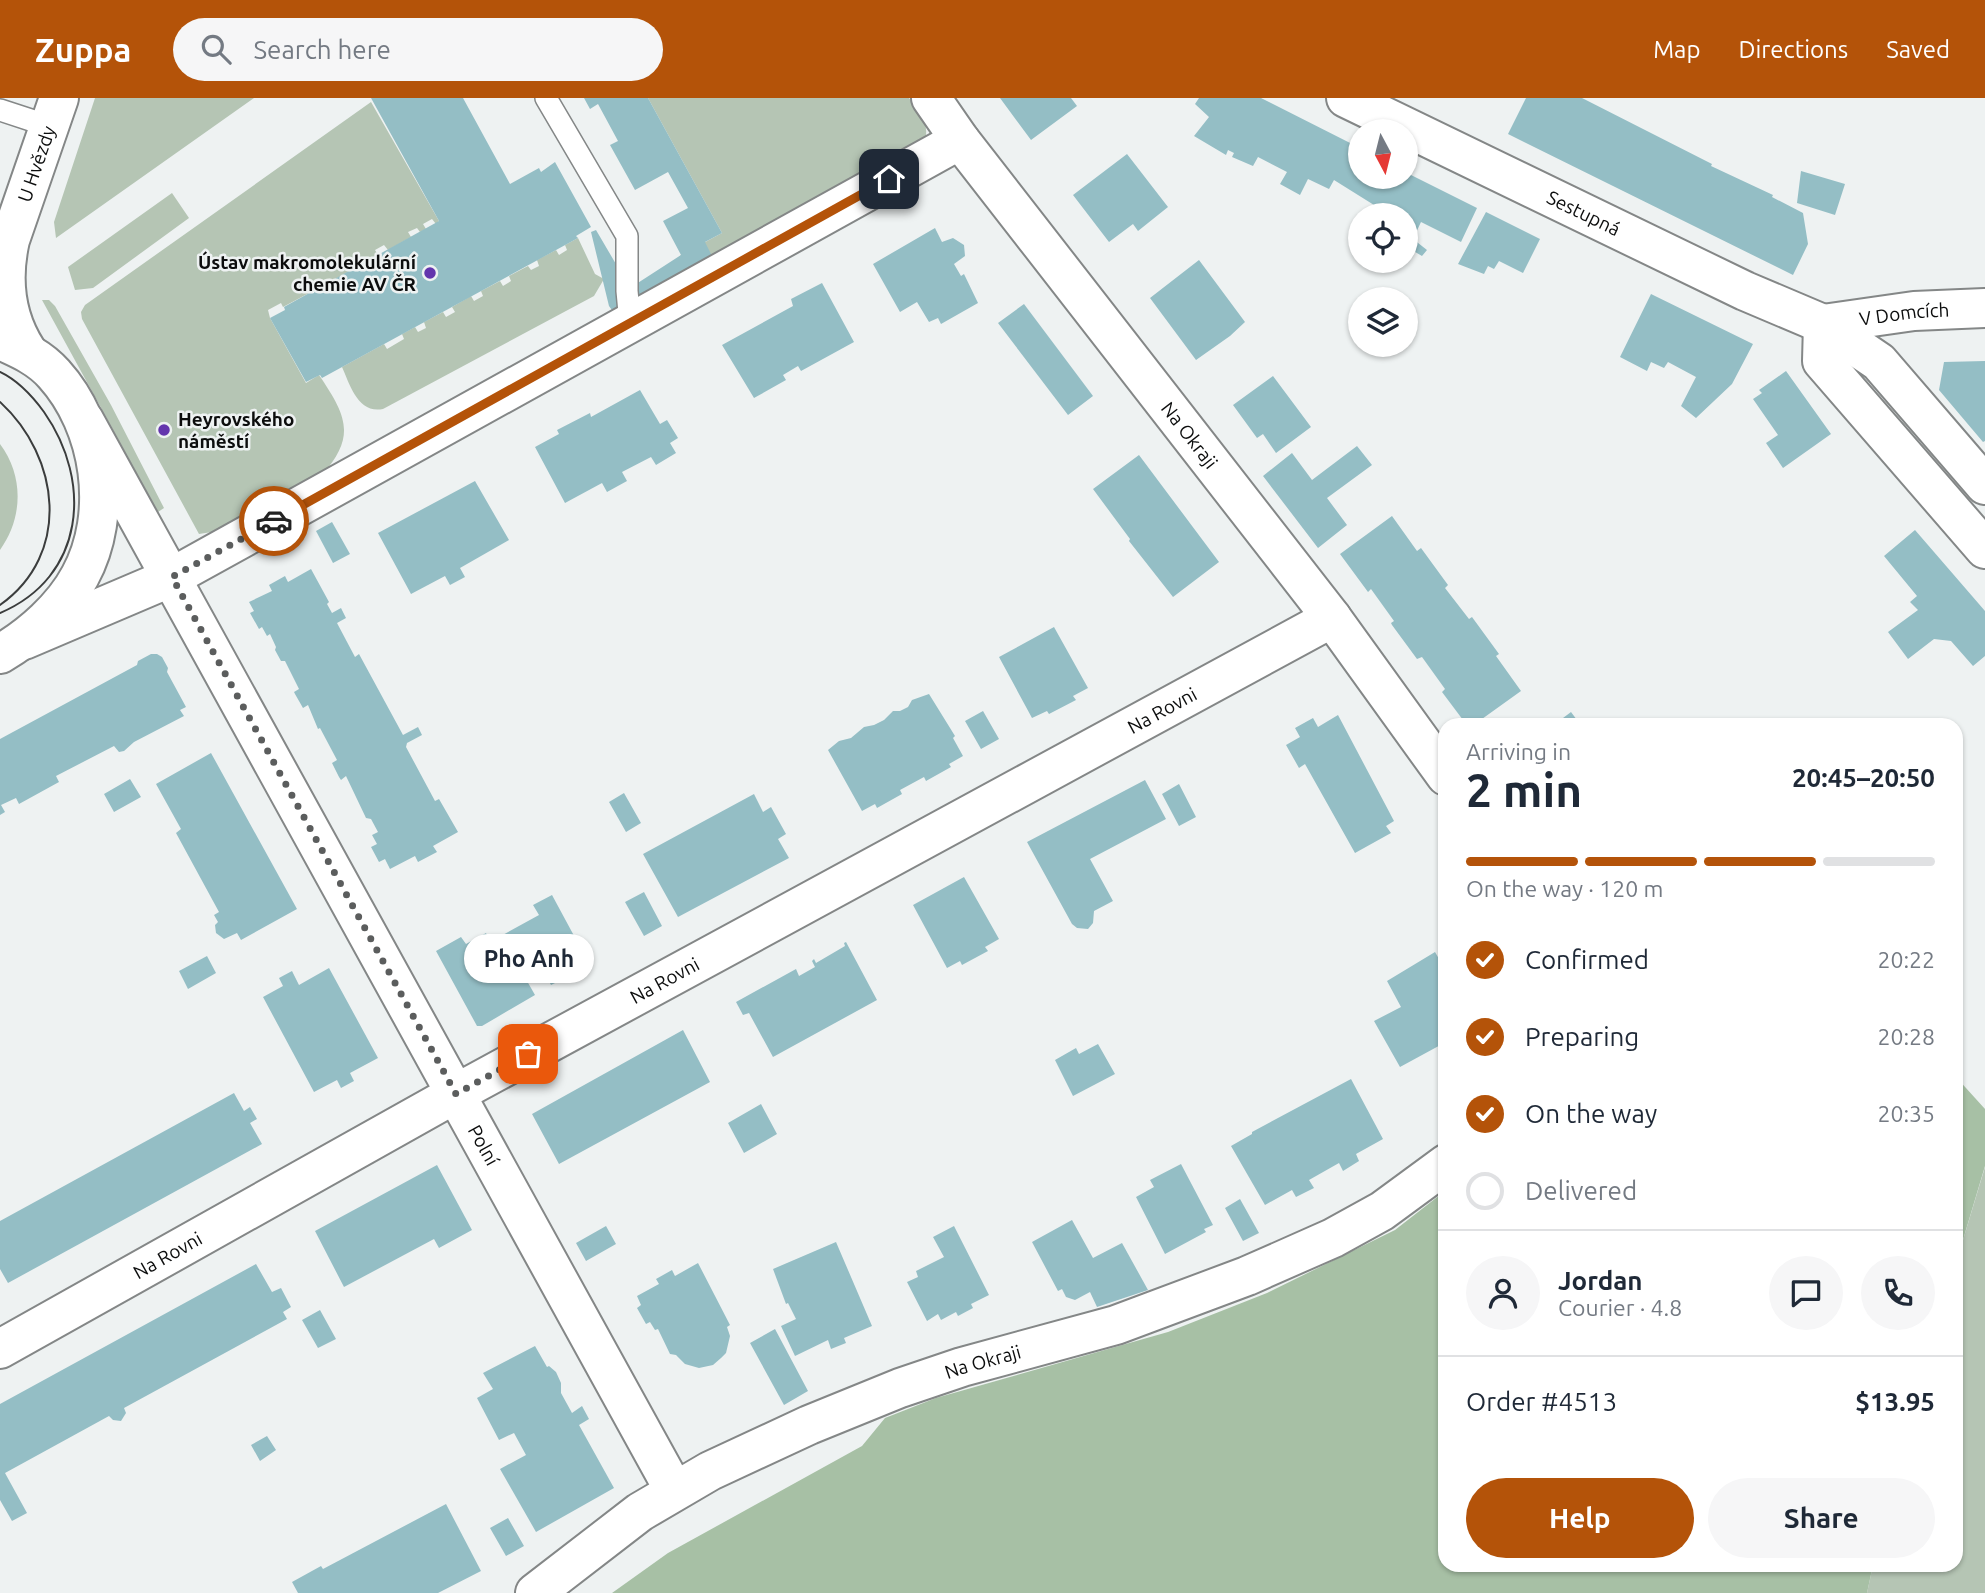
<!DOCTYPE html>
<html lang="en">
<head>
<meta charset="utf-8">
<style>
  :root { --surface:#fff; --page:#f6f6f7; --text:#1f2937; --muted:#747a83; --line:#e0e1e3; --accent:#b45309 }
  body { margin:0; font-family:Ubuntu,sans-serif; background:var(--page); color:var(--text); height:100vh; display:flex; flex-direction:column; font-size:26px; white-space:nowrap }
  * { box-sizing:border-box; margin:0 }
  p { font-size:23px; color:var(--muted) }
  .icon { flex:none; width:38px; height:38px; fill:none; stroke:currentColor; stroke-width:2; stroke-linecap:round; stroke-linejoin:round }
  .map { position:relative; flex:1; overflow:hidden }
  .side { position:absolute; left:1438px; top:620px; width:525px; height:854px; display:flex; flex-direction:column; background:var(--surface); border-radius:21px; box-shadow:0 2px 5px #0004 }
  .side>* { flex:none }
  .needle { width:46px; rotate:173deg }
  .fabs { position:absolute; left:1348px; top:21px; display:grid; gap:14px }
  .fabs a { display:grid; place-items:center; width:70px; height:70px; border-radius:50%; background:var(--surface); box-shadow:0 2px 5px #0004; font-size:35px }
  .pin { position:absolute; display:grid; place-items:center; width:60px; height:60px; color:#fff; margin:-30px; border-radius:14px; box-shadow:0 4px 10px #0006 }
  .courier { position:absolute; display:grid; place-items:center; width:70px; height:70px; margin:-35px; border:5px solid #b45309; border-radius:50%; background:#fff; color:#222; box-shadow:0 2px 9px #0007 }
  .bubble { position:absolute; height:49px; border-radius:24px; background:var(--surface); box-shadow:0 2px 5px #0004; font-size:23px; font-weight:700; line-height:49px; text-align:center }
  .summary em { font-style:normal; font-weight:700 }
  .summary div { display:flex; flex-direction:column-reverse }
  .summary { display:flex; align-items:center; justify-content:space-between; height:119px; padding:0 28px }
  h1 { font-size:46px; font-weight:700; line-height:52px }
  .bar { display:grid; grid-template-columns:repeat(4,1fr); gap:10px 7px; align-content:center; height:84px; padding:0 28px }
  .bar i { height:9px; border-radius:5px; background:var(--line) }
  .bar .selected { background:var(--accent) }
  .bar p { grid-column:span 4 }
  .line { display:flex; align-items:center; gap:18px; padding:0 28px; border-top:2px solid var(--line) }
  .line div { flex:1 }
  .round { display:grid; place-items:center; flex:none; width:74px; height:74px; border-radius:37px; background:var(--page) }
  ol { padding:0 28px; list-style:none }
  li { display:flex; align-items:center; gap:21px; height:77px }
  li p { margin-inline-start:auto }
  li .icon { padding:7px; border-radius:50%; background:var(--accent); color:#fff; stroke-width:4 }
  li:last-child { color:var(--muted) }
  li i { width:38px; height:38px; border:4px solid var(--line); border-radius:50% }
  .primary-button { display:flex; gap:14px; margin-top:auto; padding:14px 28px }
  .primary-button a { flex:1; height:80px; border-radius:42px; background:var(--accent); color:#fff; font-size:28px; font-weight:700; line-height:80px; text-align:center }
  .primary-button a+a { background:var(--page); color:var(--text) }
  header { display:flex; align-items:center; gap:42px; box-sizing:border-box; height:98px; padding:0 35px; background:var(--accent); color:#fff }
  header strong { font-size:33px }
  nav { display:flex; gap:38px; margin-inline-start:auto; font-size:24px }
  .search { width:490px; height:63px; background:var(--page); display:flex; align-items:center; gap:18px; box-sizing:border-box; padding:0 24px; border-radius:38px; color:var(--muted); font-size:26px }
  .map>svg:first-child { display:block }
  .green { fill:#b5c5b4 }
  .forest { fill:#a7c0a5 }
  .building { fill:#94bec5 }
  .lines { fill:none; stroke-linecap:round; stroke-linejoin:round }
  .service-casing { stroke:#848787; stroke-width:24 }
  .minor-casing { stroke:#848787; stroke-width:42 }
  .service { stroke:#fff; stroke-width:21 }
  .minor { stroke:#fff; stroke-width:38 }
  .tram { stroke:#3b3d3d; stroke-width:2 }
  .done { stroke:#5b5d5d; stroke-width:7; stroke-dasharray:0 12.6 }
  .route { stroke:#b45309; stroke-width:9 }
  .poi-dot { fill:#6335ad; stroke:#eef2f2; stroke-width:2.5 }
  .labels { text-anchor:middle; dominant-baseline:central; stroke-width:5; stroke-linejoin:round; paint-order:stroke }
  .street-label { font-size:19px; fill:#0c0d0d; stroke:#eef2f2 }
  .poi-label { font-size:19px; font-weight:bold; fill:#0c0d0d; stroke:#eef2f2; text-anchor:end }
</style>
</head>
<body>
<header>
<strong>Zuppa</strong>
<div class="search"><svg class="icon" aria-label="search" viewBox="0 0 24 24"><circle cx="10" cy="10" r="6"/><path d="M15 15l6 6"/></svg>Search here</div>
<nav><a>Map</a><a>Directions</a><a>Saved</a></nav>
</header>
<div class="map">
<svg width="1985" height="1495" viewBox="0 0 1985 1495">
  <rect width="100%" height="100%" fill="#eef2f2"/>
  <path class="green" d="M95,0H254L56,140L54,124Z
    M648,0H909C920,15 931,26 924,45L639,199L681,157L722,135Z
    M371,4L439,123L436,126L432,121L423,126L426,131L420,134L417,130L408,134L411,139L388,152L384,147L375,152L378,157L359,167L356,163L348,167L350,173L283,209L281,205L268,212L270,220L306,285L319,277C346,317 357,338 322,377L218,433L199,436L82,221L81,214L85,207Z
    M172,95L189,120L93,190L75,192L68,169Z
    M578,140L595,176L604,181L594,198L383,311C358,316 350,287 342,269L384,246L387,251L404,241L402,236L415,229L418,234L426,230L424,224L443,214L446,219L455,214L452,209L471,198L474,203L483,198L481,193L500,183L503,188L511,183L509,178L528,168L531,172L539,168L537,162L556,152L559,157L567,152L565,147Z
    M42,202H49L55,208L111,307L164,410L158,414Z
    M0,346C24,378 23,420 0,452Z
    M1985,1069V1495H1867L1873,1467L1956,1466L1957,1162Z"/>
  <path class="forest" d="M1956,979L1985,1011V1068L1957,1162Z
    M1445,1093L1446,1466L1873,1467L1867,1495H612L668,1455L862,1348L885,1320L936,1300L1168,1234L1267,1195L1395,1132Z"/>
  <path class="building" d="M371,0H463L510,86L539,70L541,74L555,64L591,129L576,138L578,140L322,280L320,277L306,284L270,220L285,212L284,209L439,123Z
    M584,0H648L722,135L705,144L714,162L614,215L609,208L591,134L596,132L630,190L681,157L663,123L688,110L668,74L635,92L610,47L618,43L598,6L590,11Z
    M1000,0H1071L1077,8L1031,42Z
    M1199,0H1261L1360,50V79H1405V74L1477,110L1461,144L1421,124L1413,141L1427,152L1422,158L1405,148V117H1378L1382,112L1334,82L1329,91L1308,81L1300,97L1280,86L1287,74L1258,59L1253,68L1232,59L1234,55L1228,52L1226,57L1194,38L1209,19L1195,6Z
    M1526,0H1582L1712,66L1711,68L1773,97L1772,99L1803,115L1808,146L1793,177L1508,36Z
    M1127,56L1168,109L1138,133L1133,126L1109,144L1073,97Z
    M1801,73L1845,86L1835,117L1797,105Z
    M1486,114L1540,141L1523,175L1499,163L1494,171L1488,168L1484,176L1458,166Z
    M935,130L942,144L953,140L964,147L965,158L954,166L961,178L964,176L978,205L941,226L938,220L929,224L917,204L900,214L873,166Z
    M1199,162L1245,224L1230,238L1196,262L1150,200Z
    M822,185L854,244L801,273L798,268L783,277L786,282L754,300L722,247L793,208L791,201Z
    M1651,196L1753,246L1732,286L1696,320L1681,308L1696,279L1668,264L1664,270L1651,264L1647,273L1620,259Z
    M1024,206L1093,298L1068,317L998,225Z
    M1985,263V343L1983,344L1939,292L1944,264Z
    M1786,273L1831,336L1783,370L1766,345L1778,337L1753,301L1762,295L1759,292Z
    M1273,278L1311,329L1276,355L1263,336L1257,340L1233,307Z
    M640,292L660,326L667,322L678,340L670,345L676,355L656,367L651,359L622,374L627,383L607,394L602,385L565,405L535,349L559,336L557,332L590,315L591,319Z
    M1357,348L1372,367L1327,400L1347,427L1318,450L1263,378L1292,355L1312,382Z
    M1139,357L1219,464L1173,499L1129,443L1130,441L1093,391Z
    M475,383L509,442L460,470L465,479L450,487L445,478L411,496L378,435Z
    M1392,418L1417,453L1421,450L1448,487L1445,490L1469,521L1472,519L1499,556L1496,558L1521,593L1475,626H1466L1442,594L1445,591L1422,559L1417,561L1392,527L1391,525L1394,523L1371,491L1368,494L1340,456Z
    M332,424L350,456L333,465L316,433Z
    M1915,432L1985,513V558L1973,568L1951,543L1934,541L1908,561L1888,534L1918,512L1910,504L1917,498L1884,458Z
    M311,471L329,504L327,506L332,515L341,510L346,520L337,525L355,559L359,556L403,637L418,629L422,637L407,645L406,649L435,703L439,701L458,734L433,748L437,754L418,764L415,758L390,771L385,761L379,764L371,749L377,746L372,737L378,734L371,721L366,720L346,678L341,682L339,679L332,665L337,662L320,630L318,631L308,607L303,610L295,596L294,594L299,591L285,563H281L275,552L276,549L270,536L267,538L262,529L259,531L250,515L254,513L249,504L272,493L269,487L285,478L288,484Z
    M1054,529L1088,590L1073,598L1076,602L1049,616L1047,613L1032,620L999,559Z
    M151,556H157L162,559L168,570L167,574L186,609L180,612L184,618L134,644L124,653L119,654L114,648L56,678L59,684L19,706L16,700L1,707L5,714L0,717V641L137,567L138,563Z
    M929,596L955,638L953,640L963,658L949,666L951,669L926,683L924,679L900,692L902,696L877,710L875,706L862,713L828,652L839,643L851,640L864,629L874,627L884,622L893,613H900L908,609L912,602Z
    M983,613L999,641L981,651L965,623Z
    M1571,614L1580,626H1555Z
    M1338,617L1394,723L1386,728L1391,735L1355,755L1305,666L1299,670L1286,647L1300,639L1295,630L1313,620L1318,629Z
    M211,655L297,811L241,842L237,835L224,841L216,835L215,827L218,824L214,817L219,814L176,735L181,731L156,686Z
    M130,681L141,699L114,714L104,696Z
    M1145,682L1166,721L1090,761L1113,803L1094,813L1093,825L1088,831L1077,830L1072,826L1027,744Z
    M1179,686L1196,719L1179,728L1162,696Z
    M624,695L641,725L626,734L609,704Z
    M754,696L763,714L771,709L786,736L778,741L789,760L678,819L643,756Z
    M964,779L999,841L985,849L988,853L962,867L960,863L947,870L913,807Z
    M644,794L662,828L644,838L625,804Z
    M552,797L586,860L573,867L577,874L551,887L544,873L527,883L535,897L482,928H477L436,853L461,839L466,846L486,835L490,844L539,817L533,807Z
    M846,844L877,902L773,959L749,915L743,917L736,904L796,871L799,878L815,869L812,863L814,861L816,865L845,848L844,845Z
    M1435,854L1446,873V944L1400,969L1374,923L1401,909L1387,883Z
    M207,858L216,875L188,891L179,873Z
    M329,870L378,960L350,975L354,983L341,990L337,982L314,994L263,899L283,888L279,880L292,873L299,887Z
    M683,932L710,984L559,1066L532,1016Z
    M1098,946L1115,976L1073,998L1055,962L1076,950L1079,956Z
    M1351,981L1383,1041L1356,1056L1359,1063L1343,1073L1339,1065L1309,1082L1314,1090L1296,1099L1292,1092L1265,1107L1231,1048L1252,1036V1034Z
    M234,995L244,1013L250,1009L257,1021L250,1025L262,1046L8,1185L0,1171V1123Z
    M761,1006L777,1036L744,1055L728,1025Z
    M1181,1066L1213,1127L1204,1131L1206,1134L1165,1156L1136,1099L1154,1089L1150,1082Z
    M437,1067L472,1132L439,1150L434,1141L344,1189L315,1133Z
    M1240,1101L1259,1135L1243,1143L1225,1110Z
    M1072,1122L1093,1160L1122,1145L1148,1192L1097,1209L1090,1194L1075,1202L1066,1199L1062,1191L1058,1193L1032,1144Z
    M606,1128L616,1146L586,1163L576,1145Z
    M954,1128L989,1197L971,1206L973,1210L958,1218L956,1214L941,1222L938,1216L927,1223L907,1184L918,1179L916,1173L944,1159L933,1139Z
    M836,1144L872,1228L844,1240L846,1245L831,1251L828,1242L795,1258L781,1228L796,1221L788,1205L786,1206L773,1171Z
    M698,1165L730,1227L727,1229L730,1238L726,1255L721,1260L713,1267L699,1270L685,1266L676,1257L670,1256L658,1231L655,1232L650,1224L646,1226L637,1210L641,1207L637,1198L659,1186L656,1181L672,1172L675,1178Z
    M256,1166L272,1194L281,1190L291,1209L283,1214L287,1221L124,1310L126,1315L121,1323L113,1322L109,1318L5,1375L27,1415L12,1423L0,1402V1306Z
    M320,1212L336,1241L318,1250L302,1222Z
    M775,1231L808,1293L784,1307L750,1245Z
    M535,1248L547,1269L549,1268L556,1274L561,1285V1295L572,1315L582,1308L589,1321L579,1327L614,1390L536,1434L500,1371L526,1357L514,1335L499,1342L477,1300L493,1291L483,1275Z
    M267,1338L276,1352L260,1363L251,1347Z
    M446,1406L481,1473L438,1495H298L292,1484L321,1468L323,1471Z
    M508,1420L524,1448L506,1458L490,1430Z"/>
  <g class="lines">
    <defs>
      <path id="service" d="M546,0L627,138V193L630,225
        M0,12L49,28"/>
      <g id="minor">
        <path id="s1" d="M931,0L960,42L1332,520L1446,678"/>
        <path id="s2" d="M1346,0L1745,193L1823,226L1879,264L1985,387"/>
        <path d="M1823,226L1822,263L1985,451"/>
        <path id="s3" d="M1823,226L1914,213L1985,210"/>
        <path d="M0,242C20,251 39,259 54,276C101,328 114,416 80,478C63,510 31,538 0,556"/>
        <path id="s4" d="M27,253C5,219 1,182 10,142L59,0"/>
        <path id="s5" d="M84,322L674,1392"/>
        <path d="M24,542L172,479L960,42"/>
        <path id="s6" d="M0,1251L455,996L1332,520"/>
        <path id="s7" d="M535,1495L640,1414L710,1373L809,1327L900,1290L962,1269L1116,1227L1247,1178L1333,1140L1382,1113L1446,1066"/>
      </g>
    </defs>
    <use href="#service" class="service-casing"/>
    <use href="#minor" class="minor-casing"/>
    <use href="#service" class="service"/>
    <use href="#minor" class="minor"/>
    <path class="tram" d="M0,274C17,282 33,299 44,314C93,384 85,479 0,515
      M0,304C60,359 72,456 0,507"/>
  </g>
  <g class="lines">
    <path class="done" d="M274,423L172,479L456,996L528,956"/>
    <path class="route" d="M274,423L889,81"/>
  </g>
  <g class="poi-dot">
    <circle cx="430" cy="175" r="7"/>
    <circle cx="164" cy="332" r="7"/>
  </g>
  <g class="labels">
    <g class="street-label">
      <text stroke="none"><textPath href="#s4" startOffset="196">U Hvězdy</textPath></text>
      <text stroke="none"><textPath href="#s2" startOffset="264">Sestupná</textPath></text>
      <text stroke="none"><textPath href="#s3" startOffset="82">V Domcích</textPath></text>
      <text stroke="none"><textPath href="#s1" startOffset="425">Na Okraji</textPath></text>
      <text stroke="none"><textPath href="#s6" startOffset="1326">Na Rovni</textPath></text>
      <text stroke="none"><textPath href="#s6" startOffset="760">Na Rovni</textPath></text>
      <text stroke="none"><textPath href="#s5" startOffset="828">Polní</textPath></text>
      <text stroke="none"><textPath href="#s6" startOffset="192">Na Rovni</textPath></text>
      <text stroke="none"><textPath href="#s7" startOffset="508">Na Okraji</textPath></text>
    </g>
    <g class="poi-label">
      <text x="416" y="164">Ústav makromolekulární<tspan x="416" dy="22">chemie AV ČR</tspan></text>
      <text x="178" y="321" text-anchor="start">Heyrovského<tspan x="178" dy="22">náměstí</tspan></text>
    </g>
  </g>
</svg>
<div class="fabs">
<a><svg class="needle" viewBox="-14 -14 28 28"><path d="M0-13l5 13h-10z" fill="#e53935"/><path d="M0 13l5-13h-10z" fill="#747a83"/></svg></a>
<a><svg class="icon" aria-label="locate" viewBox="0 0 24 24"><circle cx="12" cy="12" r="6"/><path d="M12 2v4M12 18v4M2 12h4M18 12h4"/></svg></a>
<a><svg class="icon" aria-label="layers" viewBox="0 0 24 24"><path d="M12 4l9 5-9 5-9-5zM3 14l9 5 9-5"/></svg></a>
</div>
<div class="pin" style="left:528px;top:956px;background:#ea580c"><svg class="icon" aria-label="bag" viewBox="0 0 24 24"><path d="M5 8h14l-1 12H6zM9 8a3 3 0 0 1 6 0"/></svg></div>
<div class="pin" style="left:889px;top:81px;background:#1f2937"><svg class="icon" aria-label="home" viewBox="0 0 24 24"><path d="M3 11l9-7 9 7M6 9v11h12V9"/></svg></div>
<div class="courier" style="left:274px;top:423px"><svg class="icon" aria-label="car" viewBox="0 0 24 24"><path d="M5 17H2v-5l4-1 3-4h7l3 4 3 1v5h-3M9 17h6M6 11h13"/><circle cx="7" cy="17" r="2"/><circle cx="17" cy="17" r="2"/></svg></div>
<div class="bubble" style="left:464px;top:836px;width:130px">Pho Anh</div>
<section class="side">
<div class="summary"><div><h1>2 min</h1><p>Arriving in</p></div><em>20:45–20:50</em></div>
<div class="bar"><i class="selected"></i><i class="selected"></i><i class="selected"></i><i></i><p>On the way · 120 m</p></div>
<ol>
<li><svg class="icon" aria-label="check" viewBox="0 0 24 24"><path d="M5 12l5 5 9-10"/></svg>Confirmed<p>20:22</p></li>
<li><svg class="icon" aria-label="check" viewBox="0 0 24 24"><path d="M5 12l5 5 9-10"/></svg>Preparing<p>20:28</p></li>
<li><svg class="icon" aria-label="check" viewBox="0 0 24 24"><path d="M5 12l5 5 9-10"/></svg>On the way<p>20:35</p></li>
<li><i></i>Delivered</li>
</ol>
<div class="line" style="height:126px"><a class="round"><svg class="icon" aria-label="person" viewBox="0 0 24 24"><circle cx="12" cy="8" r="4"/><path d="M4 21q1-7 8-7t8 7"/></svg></a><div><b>Jordan</b><p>Courier · 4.8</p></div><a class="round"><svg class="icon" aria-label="chat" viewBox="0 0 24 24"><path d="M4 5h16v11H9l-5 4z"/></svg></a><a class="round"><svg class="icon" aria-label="phone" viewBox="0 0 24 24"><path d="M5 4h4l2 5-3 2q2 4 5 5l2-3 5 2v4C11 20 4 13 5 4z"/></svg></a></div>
<div class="line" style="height:91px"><div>Order #4513</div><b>$13.95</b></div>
<div class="primary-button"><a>Help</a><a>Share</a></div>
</section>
</div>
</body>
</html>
